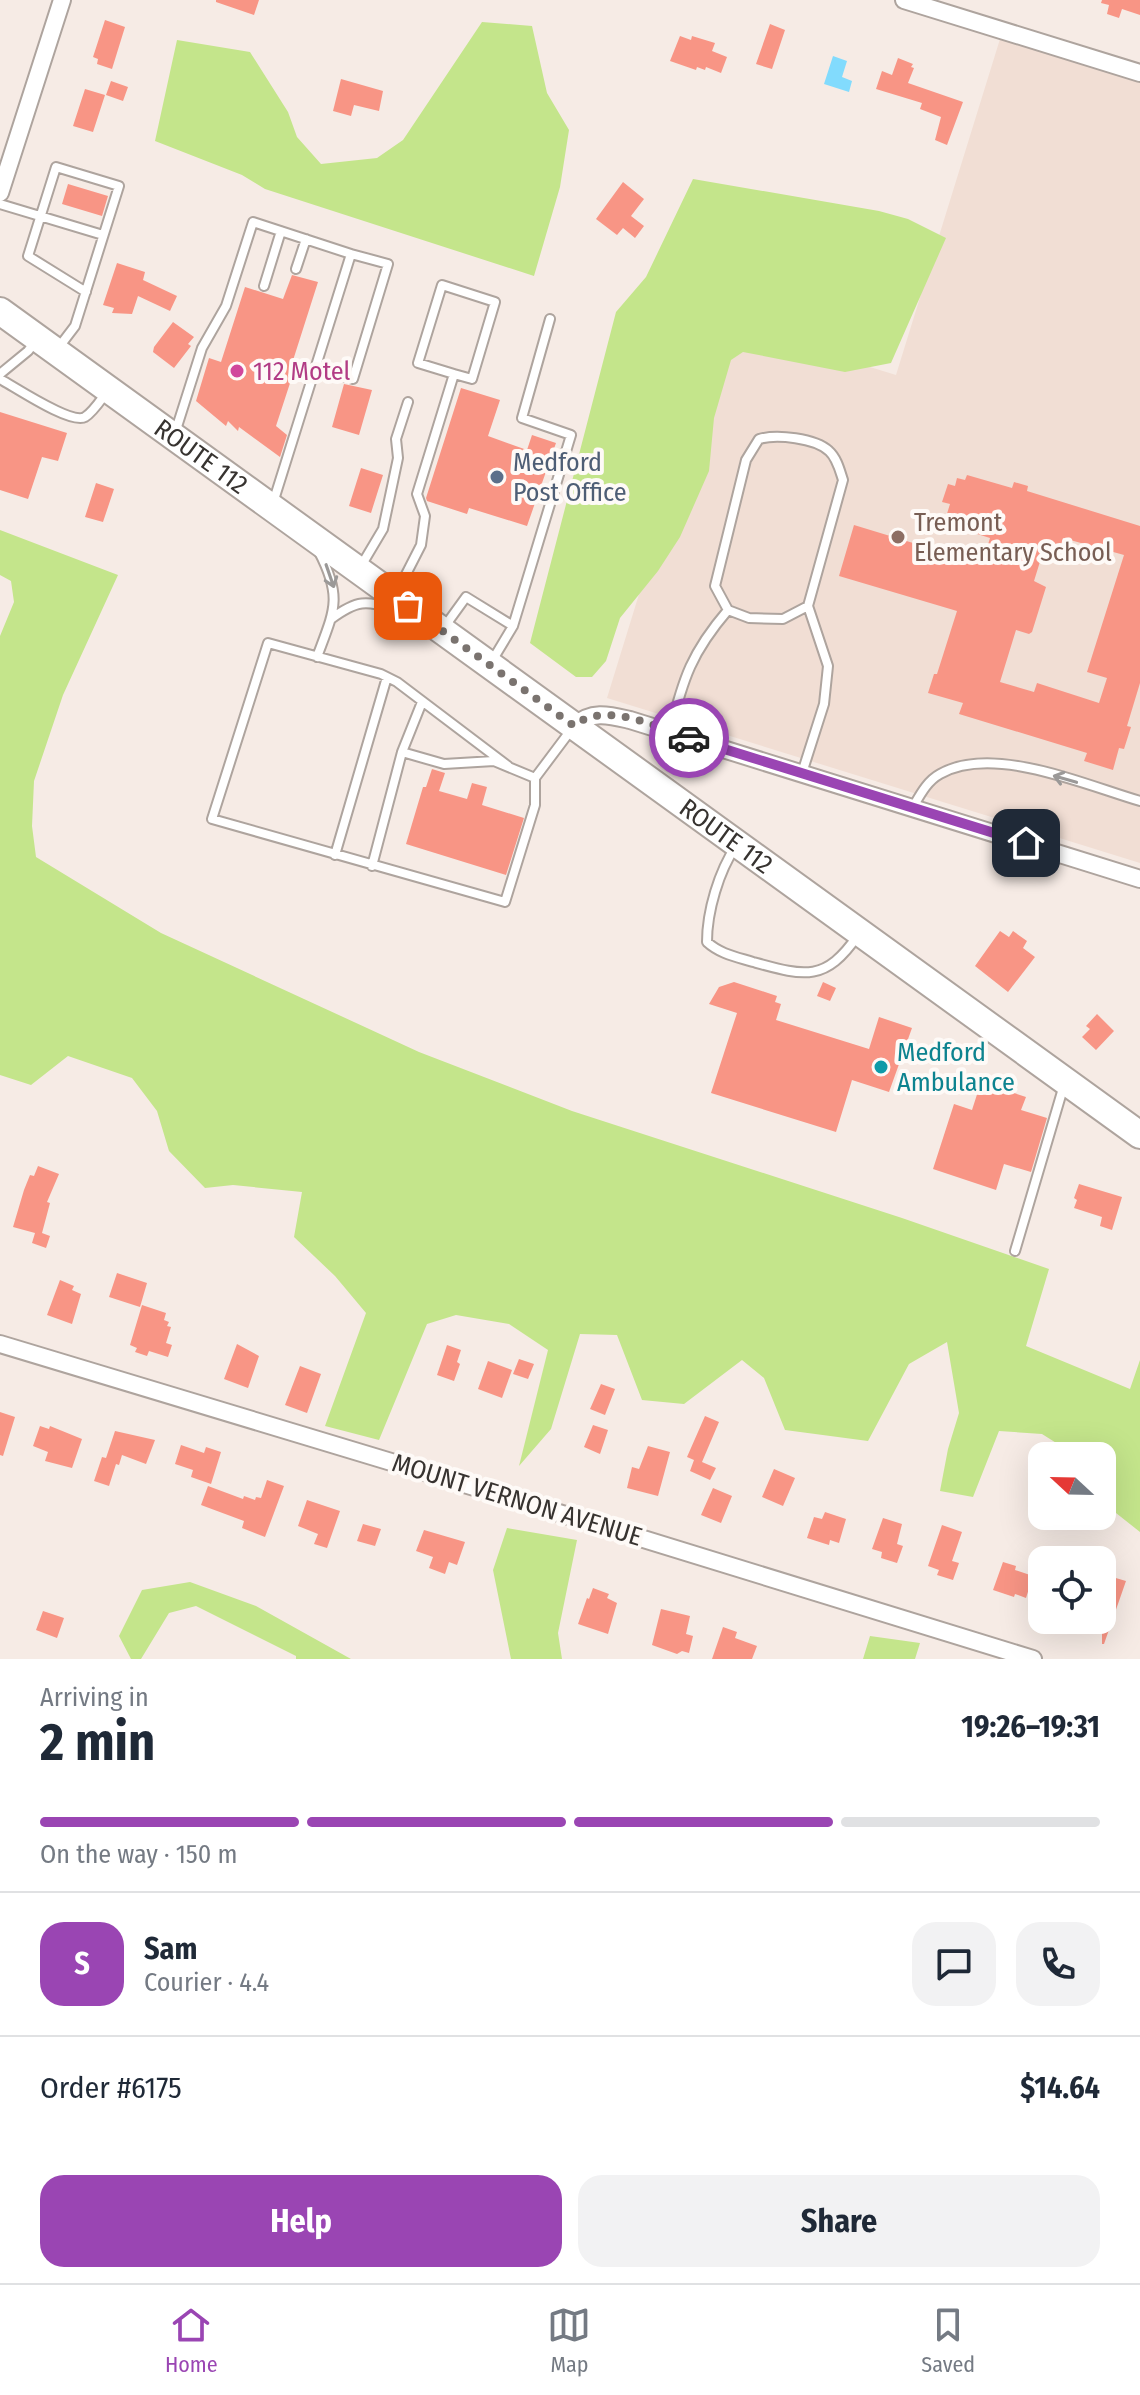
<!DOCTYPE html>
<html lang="en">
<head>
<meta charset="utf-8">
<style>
  :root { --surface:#fff; --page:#f2f2f3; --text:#1f2937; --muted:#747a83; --line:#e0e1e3; --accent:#9a45b3 }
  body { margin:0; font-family:"Fira Sans Condensed",sans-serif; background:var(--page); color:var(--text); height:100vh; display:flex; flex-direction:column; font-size:30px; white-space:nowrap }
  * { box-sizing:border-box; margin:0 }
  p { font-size:26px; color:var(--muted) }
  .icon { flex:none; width:44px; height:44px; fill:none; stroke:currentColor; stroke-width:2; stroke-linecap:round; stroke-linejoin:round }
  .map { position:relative; height:1659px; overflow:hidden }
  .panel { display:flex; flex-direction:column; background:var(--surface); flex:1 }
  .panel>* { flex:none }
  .needle { width:52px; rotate:292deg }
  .buttons { position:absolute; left:1028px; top:1442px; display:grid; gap:16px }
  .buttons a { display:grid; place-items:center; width:88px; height:88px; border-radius:16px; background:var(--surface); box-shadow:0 8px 32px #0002; font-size:40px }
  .pin { position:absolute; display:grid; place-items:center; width:68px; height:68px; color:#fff; margin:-34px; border-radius:16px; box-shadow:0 4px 12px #0006 }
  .courier { position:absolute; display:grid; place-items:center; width:80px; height:80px; margin:-40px; border:6px solid #9a45b3; border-radius:50%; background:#fff; color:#222; box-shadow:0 2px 10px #0007 }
  .overview em { font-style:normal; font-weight:700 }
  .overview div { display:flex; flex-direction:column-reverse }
  .overview { display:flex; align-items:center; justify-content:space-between; height:136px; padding:0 40px }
  h1 { font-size:52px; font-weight:700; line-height:60px }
  .bar { display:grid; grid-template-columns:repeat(4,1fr); gap:12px 8px; align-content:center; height:96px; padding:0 40px }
  .bar i { height:10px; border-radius:6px; background:var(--line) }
  .bar .current { background:var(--accent) }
  .bar p { grid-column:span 4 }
  .line { display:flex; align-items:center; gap:20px; padding:0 40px; border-top:2px solid var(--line) }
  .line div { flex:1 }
  .round { display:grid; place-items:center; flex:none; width:84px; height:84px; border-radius:24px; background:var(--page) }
  .cta { display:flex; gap:16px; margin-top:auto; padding:16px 40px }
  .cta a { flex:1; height:92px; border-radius:24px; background:var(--accent); color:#fff; font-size:32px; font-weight:700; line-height:92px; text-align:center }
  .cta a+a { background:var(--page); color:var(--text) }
  .dock { display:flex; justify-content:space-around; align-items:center; height:112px; border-top:2px solid var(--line); background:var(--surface); font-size:22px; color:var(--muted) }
  .dock a { display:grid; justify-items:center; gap:4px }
  .dock .current { color:var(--accent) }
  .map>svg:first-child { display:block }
  .built { fill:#f1ded4 }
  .green { fill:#c4e58b }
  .water { fill:#82dbfd }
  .building { fill:#f89585; fill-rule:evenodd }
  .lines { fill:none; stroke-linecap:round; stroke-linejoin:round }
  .lane-casing { stroke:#aea49e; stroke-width:12 }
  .street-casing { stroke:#aea49e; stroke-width:20 }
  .primary-casing { stroke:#aea49e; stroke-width:30 }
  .lane { stroke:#fff; stroke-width:8 }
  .street { stroke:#fff; stroke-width:16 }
  .primary { stroke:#fff; stroke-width:26 }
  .oneway { stroke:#9b9998 }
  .done { stroke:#7a736f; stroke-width:8; stroke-dasharray:0 14.4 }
  .route { stroke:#9a45b3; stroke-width:10 }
  .hotel-dot { fill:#d1479c; stroke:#fefaf7; stroke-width:3 }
  .service-dot { fill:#5c6f8a; stroke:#fefaf7; stroke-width:3 }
  .education-dot { fill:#8d6e63; stroke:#fefaf7; stroke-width:3 }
  .culture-dot { fill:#0f9aa8; stroke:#fefaf7; stroke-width:3 }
  .labels { text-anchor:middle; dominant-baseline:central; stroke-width:8; stroke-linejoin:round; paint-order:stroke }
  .hotel-label { font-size:26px; fill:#b23c85; stroke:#fefaf7; text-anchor:start }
  .street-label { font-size:26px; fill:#373330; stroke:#fefaf7 }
  .service-label { font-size:26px; fill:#4e5e75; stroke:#fefaf7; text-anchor:start }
  .education-label { font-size:26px; fill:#785e54; stroke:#fefaf7; text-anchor:start }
  .culture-label { font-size:26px; fill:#0d838f; stroke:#fefaf7; text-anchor:start }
</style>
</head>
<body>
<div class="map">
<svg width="1140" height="1659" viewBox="0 0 1140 1659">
  <rect width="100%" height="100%" fill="#f6ebe5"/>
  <path class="built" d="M1000,39L1140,82V863L607,698L723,322L896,375Z"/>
  <path class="green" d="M482,22L532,26L547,93L569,130L560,187L534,276L265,189L242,175L155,141L177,40L250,52L288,112L297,137L321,164L377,158L403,140Z
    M693,179L879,211L908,219L946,238L891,363L845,372L743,352L731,360L714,418L709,471L680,537L658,571L620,618L606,661L592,677H576L530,643L616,312L646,277Z
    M0,530L118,575L63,695L34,781L32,826L36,857L161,933L419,1052L572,1111L902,1218L1049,1269L1026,1346L1130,1389L1140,1360V1532L1116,1513L1102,1511V1456H1077L1042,1434L999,1431L973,1497L940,1491L948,1449L959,1413L947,1342L909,1364L868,1441L785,1430L764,1378L742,1360L684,1404L642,1400L617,1335L580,1334L551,1429L519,1466L548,1350L509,1324L456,1315L427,1324L379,1440L325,1426L366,1313L335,1276L294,1237L302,1192L233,1185L205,1188L169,1151L157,1111L132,1078L68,1056L31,1085L0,1075V636L14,602L11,581L0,575Z
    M507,1528L577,1540L558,1633L562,1659H511L493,1570Z
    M190,1582L256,1606L351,1659H296V1656L196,1606L169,1613L141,1659H131L119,1636L142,1590Z
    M870,1636L920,1643L915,1659H863Z"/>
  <path class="water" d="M833,56L847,61L842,77L852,81L849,92L824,84Z"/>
  <path class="building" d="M216,0H259L254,15L216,2Z
    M1102,0H1140V15L1122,9L1119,18L1107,14L1109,5L1101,3Z
    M105,20L125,27L112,69L97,64L98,59L93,57Z
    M770,24L785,30L772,69L756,64Z
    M680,36L691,40L692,36L715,43L712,51L727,57L721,73L706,67L705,70L697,67L696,70L670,61Z
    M898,58L913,64L911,67L914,68L908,83L963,102L947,145L935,140L941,117L920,109L922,103L876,89L882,71L892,75Z
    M341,79L383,91L379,111L354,105L351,116L333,111Z
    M111,81L128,87L123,101L106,95Z
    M85,89L105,95L93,132L73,126Z
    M623,182L644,199L631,216L644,226L635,238L623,228L617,235L596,219Z
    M68,184L108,196L102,216L62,204Z
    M117,263L145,272L143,280L177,296L170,311L138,296L132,314L112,313L114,308L103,305Z
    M292,275L318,282L288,376L292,377L276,426L287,435L280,457L239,427L238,431L228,421L226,426L196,401L209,358L221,362L245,287L283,299Z
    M173,322L194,337L188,344L191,346L174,368L153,352L154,347Z
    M344,384L372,390L359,435L332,427Z
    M461,388L500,400L488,436L527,450L532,435L556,443L527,526L469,508L467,514L427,501L426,498Z
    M0,412L67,433L58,461L42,457L28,499L0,490Z
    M361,468L383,475L371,513L349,506Z
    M967,475L1012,488L1014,482L1028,486L1027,491L1140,526V683L1127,726L1131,727L1124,749L1119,748L1113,770L1084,761L1087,753L959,714L963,703L928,693L934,674H937L957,611L839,576L854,525L982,564L990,538L952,526L954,520L946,517L950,504L942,502L948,484L955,486L957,478L965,480ZM1063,538L1124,555L1087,672L1107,678L1099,703L1037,683L1034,692L1000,682L1016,630L1029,634L1032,632L1046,587L1034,581L1043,552L1057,557Z
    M96,483L114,489L103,522L85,517Z
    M432,769L445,773L439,791L467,799L472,783L487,787L482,805L524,818L506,875L406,844L423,787H426Z
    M1000,931L1009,937L1013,931L1027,941L1023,948L1035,957L1008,992L975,966Z
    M734,982L777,996L775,1002L781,1004L776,1020L869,1049L879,1017L912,1028L889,1092L852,1080L836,1132L711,1093L737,1013L709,1004L719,987Z
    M823,982L836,988L830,1001L817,996Z
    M1097,1014L1114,1031L1096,1050L1082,1037L1090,1029L1086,1026Z
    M981,1082L1026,1097L1021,1110L1047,1118L1031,1172L1004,1164L996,1190L933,1169L954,1104L972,1110Z
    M38,1166L59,1174L47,1202L50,1203L42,1233L50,1236L46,1248L32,1243L35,1233L13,1227L24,1190L30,1175L34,1176Z
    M1079,1184L1122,1197L1112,1230L1100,1226L1102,1217L1074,1208L1077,1200L1074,1198Z
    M117,1273L147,1283L140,1307L109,1297Z
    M60,1280L74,1286L72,1290L81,1294L72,1324L47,1315Z
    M142,1305L166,1313L164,1320L169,1322L167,1326L171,1327L166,1343L172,1345L168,1357L149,1351L147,1356L135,1352L137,1348L130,1345Z
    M237,1344L259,1356L248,1388L224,1379Z
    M447,1345L461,1350L457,1362L460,1364L454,1381L437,1375Z
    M519,1359L534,1364L528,1379L513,1374Z
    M488,1361L512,1370L502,1398L478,1389Z
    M300,1366L321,1374L307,1413L285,1405Z
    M601,1384L615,1389L605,1415L590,1409Z
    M0,1412L15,1417L3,1456L0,1455Z
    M705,1416L719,1422L702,1462L716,1468L710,1480L690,1471L694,1460L687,1457Z
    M593,1425L608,1430L600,1454L584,1447Z
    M40,1426L49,1429L50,1426L82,1439L72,1468L45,1461L48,1452L33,1446Z
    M115,1431L155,1440L146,1464L122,1455L119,1465L116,1464L109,1486L94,1481L102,1457L106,1458Z
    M181,1445L204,1453L206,1447L221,1452L211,1484L191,1477L193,1470L175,1464Z
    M648,1446L670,1452L658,1496L627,1488L632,1467L639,1469Z
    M774,1469L795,1478L783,1506L762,1497Z
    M267,1480L284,1486L265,1537L242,1528L244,1521L201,1505L208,1486L243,1499L244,1496L255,1500L256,1497L261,1498Z
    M713,1488L732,1496L721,1523L701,1515Z
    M307,1500L340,1511L327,1548L314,1544L318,1534L298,1526Z
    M825,1512L846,1519L839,1543L830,1540L829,1545L807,1538L814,1517L822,1519Z
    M883,1518L902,1524L897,1544L903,1546L897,1563L881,1558L882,1552L872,1549Z
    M363,1524L381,1529L375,1546L357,1541Z
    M942,1525L962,1532L952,1561L959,1563L953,1580L937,1575L939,1570L928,1566Z
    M424,1530L465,1542L457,1565L449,1562L445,1574L429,1568L433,1557L416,1551Z
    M1003,1562L1016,1566L1015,1570L1033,1576L1026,1598L1015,1594L1014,1597L993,1590Z
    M1102,1574L1126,1581L1104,1644H1102Z
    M593,1588L609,1594L607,1598L617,1603L608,1634L578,1624L587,1598L589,1599Z
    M661,1609L690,1616L686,1634L693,1636L689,1653L682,1651L677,1654L652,1645Z
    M43,1611L64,1618L57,1638L36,1630Z
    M723,1627L737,1632L735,1638L757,1646L752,1659H712Z"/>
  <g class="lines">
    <defs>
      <path id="lane" d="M0,204L103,235
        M296,269L306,239
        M264,286L281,231
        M59,347L75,326L119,186L56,167L28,256L86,292
        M315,368L353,379L388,264L351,254
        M0,374L28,351L35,342
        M0,379C15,387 71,425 85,417C93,412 100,401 106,393
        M175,433L202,348L226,306L253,222L351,254L273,503
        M361,566L383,529L398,458L396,439L408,402
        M397,592L421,545L425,516L417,494L454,374L418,363L442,285L495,302L472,379L454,374
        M331,619C358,599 365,601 396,609
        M445,626L466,597L513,626
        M317,657C334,611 343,598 319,552
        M492,661L513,626L571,435L522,418L550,319
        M670,732C683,678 692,652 728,610
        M402,752L444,764L494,761L535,778
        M508,766L397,682L381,674L268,643L212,819L505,902L535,805V778L571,730
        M802,773L824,704L828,666L808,606L843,480C840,471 837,458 829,451C815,438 777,434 759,439L746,460L715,586L728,610L749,618L783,619L808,606
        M913,807C920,795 927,781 940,774C993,744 1085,785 1140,801
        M736,846C719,871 707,911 707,942C720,954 737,957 753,962C804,976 825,983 858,935
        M335,855L387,677
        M372,866L402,752L422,702
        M1015,1251L1064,1085"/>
      <path id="street" d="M904,0L1140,73
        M0,193L62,0
        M574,726C592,710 609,715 630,720L1140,879
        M0,1344L494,1493L1033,1659"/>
      <g id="primary">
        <path id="s1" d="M0,311L1140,1135"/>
      </g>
    </defs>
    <use href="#lane" class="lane-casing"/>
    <use href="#street" class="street-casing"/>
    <use href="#primary" class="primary-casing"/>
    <use href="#lane" class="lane"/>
    <use href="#street" class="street"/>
    <use href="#primary" class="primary"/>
  </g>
  <defs><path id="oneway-shaft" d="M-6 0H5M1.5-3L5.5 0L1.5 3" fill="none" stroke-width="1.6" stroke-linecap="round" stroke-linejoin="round" transform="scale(2)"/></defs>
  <g class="oneway">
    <use href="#oneway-shaft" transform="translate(330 576) rotate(71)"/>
    <use href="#oneway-shaft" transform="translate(1065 779) rotate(-164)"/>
  </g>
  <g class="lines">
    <path class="done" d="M408,606L574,726C604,700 656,727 689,738"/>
    <path class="route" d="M689,738L1026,843"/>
  </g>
  <circle class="hotel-dot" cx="237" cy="371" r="8"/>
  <circle class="service-dot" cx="497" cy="477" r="8"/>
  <circle class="education-dot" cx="898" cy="537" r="8"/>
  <circle class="culture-dot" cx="881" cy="1067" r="8"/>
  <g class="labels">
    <g class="hotel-label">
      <text x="253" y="371">112 Motel</text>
    </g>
    <g class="street-label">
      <text stroke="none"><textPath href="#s1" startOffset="248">ROUTE 112</textPath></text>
      <text stroke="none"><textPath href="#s1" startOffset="896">ROUTE 112</textPath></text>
      <text transform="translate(517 1500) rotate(17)">MOUNT VERNON AVENUE</text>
    </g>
    <g class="service-label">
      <text x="513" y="462">Medford<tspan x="513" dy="30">Post Office</tspan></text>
    </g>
    <g class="education-label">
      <text x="914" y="522">Tremont<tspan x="914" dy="30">Elementary School</tspan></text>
    </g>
    <g class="culture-label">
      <text x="897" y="1052">Medford<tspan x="897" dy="30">Ambulance</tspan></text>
    </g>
  </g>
</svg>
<div class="buttons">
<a><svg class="needle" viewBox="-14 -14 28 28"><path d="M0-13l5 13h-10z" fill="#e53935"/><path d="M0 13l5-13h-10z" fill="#747a83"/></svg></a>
<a><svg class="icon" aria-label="locate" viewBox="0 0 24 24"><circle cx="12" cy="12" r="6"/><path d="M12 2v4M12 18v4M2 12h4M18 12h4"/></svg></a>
</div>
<div class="pin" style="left:408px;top:606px;background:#ea580c"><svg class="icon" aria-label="bag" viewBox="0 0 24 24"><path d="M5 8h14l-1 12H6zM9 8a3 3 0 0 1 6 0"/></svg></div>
<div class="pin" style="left:1026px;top:843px;background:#1f2937"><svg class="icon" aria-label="home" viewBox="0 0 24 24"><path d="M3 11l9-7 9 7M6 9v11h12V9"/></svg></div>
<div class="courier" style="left:689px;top:738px"><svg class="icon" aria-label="car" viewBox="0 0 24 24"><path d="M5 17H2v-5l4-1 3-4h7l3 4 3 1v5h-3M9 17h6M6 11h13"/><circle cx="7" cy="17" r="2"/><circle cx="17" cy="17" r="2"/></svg></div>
</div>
<section class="panel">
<div class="overview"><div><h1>2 min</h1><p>Arriving in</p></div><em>19:26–19:31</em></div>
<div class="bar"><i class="current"></i><i class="current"></i><i class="current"></i><i></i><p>On the way · 150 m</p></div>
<div class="line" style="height:144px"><b class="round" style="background:var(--accent);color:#fff">S</b><div><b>Sam</b><p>Courier · 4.4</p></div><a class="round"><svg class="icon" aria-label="chat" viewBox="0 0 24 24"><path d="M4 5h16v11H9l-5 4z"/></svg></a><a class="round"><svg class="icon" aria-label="phone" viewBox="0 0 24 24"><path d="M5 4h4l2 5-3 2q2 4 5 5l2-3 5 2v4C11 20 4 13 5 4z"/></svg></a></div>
<div class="line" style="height:104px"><div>Order #6175</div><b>$14.64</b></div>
<div class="cta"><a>Help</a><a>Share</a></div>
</section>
<nav class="dock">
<a class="current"><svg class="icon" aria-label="home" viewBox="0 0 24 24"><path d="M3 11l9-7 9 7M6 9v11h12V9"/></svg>Home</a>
<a><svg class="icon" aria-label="map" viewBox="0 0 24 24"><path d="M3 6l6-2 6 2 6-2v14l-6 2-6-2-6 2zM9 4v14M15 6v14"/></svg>Map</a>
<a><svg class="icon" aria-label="saved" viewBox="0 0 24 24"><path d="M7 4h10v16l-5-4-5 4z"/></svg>Saved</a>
</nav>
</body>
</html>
